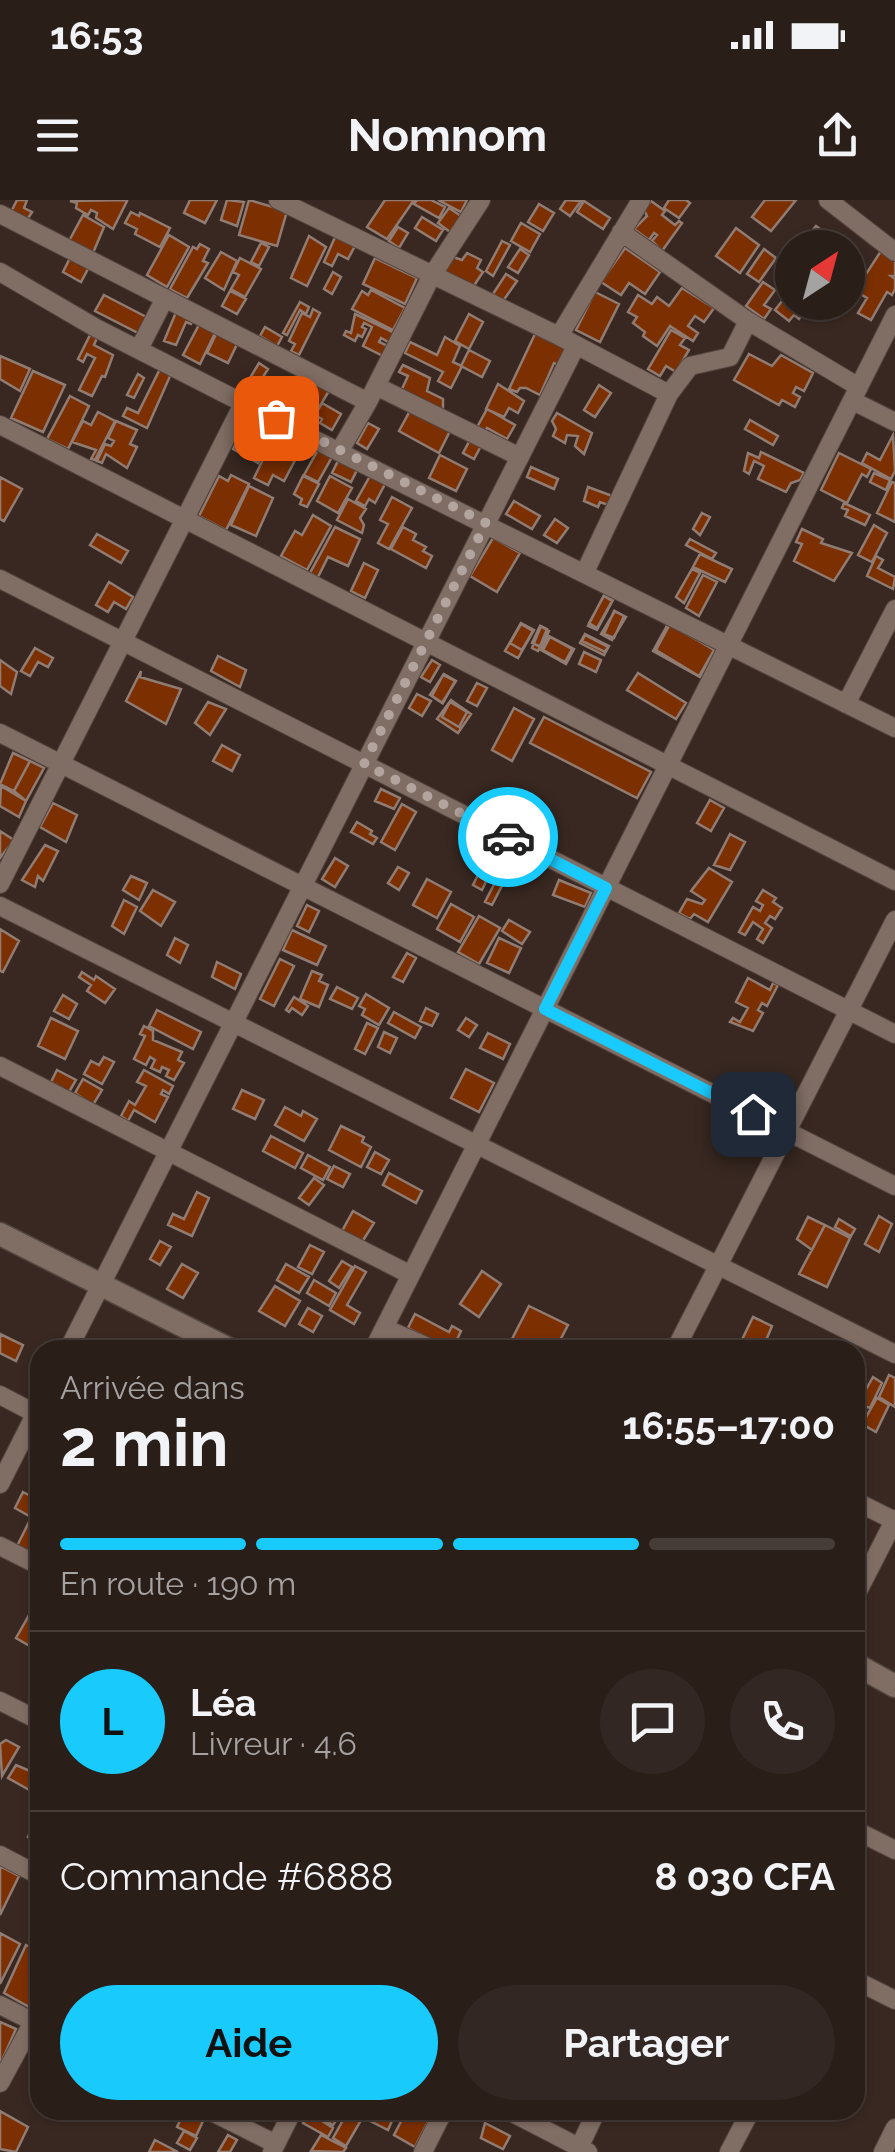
<!DOCTYPE html>
<html lang="fr">
<head>
<meta charset="utf-8">
<style>
  :root { --surface:#2a1e19; --page:#322722; --text:#f1f3f6; --muted:#a5a2a2; --line:#463c38; --accent:#19cafc }
  body { margin:0; font-family:Raleway,sans-serif; background:var(--page); color:var(--text); height:100vh; display:flex; flex-direction:column; font-size:38px; white-space:nowrap }
  * { box-sizing:border-box; margin:0 }
  p { font-size:32px; color:var(--muted) }
  .icon { flex:none; width:55px; height:55px; fill:none; stroke:currentColor; stroke-width:2; stroke-linecap:round; stroke-linejoin:round }
  .map { position:relative; flex:1; overflow:hidden }
  .side { position:absolute; left:30px; top:1140px; width:835px; height:780px; display:flex; flex-direction:column; background:var(--surface); border-radius:30px; box-shadow:0 2px 8px #0004,0 0 0 2px var(--line) }
  .side>* { flex:none }
  .needle { width:65px; rotate:36deg }
  .buttons { position:absolute; left:775px; top:30px; display:grid; gap:20px }
  .buttons a { display:grid; place-items:center; width:90px; height:90px; border-radius:50%; background:var(--surface); box-shadow:0 2px 8px #0004,0 0 0 2px var(--line); font-size:50px }
  .pin { position:absolute; display:grid; place-items:center; width:85px; height:85px; color:#fff; margin:-42px; border-radius:20px; box-shadow:0 5px 15px #0006 }
  .courier { position:absolute; display:grid; place-items:center; width:100px; height:100px; margin:-50px; border:8px solid #19cafc; border-radius:50%; background:#fff; color:#222; box-shadow:0 2px 12px #0007 }
  .headline em { font-style:normal; font-weight:700 }
  .headline div { display:flex; flex-direction:column-reverse }
  .headline { display:flex; align-items:center; justify-content:space-between; height:170px; padding:0 30px }
  h1 { font-size:65px; font-weight:700; line-height:75px }
  .bar { display:grid; grid-template-columns:repeat(4,1fr); gap:15px 10px; align-content:center; height:120px; padding:0 30px }
  .bar i { height:12px; border-radius:8px; background:var(--line) }
  .bar .active { background:var(--accent) }
  .bar p { grid-column:span 4 }
  .line { display:flex; align-items:center; gap:25px; padding:0 30px; border-top:2px solid var(--line) }
  .line div { flex:1 }
  .round { display:grid; place-items:center; flex:none; width:105px; height:105px; border-radius:52px; background:var(--page) }
  .button { display:flex; gap:20px; margin-top:auto; padding:20px 30px }
  .button a { flex:1; height:115px; border-radius:60px; background:var(--accent); color:#111; font-size:40px; font-weight:700; line-height:115px; text-align:center }
  .button a+a { background:var(--page); color:var(--text) }
  .status { display:flex; justify-content:space-between; align-items:center; height:70px; padding:0 50px; background:var(--surface); direction:ltr }
  .status svg { height:28px; fill:currentColor }
  header { display:flex; justify-content:space-between; align-items:center; height:130px; padding:0 30px; background:var(--surface); font-size:45px; font-weight:700 }
  .map>svg:first-child { display:block }
  .building { fill:#7c2f00; stroke:#907c73; stroke-width:2.5 }
  .lines { fill:none; stroke-linecap:round; stroke-linejoin:round }
  .minor-casing { stroke:#52443e; stroke-width:20 }
  .tertiary-casing { stroke:#52443e; stroke-width:25 }
  .minor { stroke:#806d64; stroke-width:18 }
  .tertiary { stroke:#806d64; stroke-width:22 }
  .done { stroke:#b2a49f; stroke-width:10; stroke-dasharray:0 18 }
  .route { stroke:#19cafc; stroke-width:12 }
</style>
</head>
<body>
<div class="status"><b>16:53</b><svg viewBox="0 0 49 12"><path d="M0 12V9h3v3zM5 12V6h3v6zM10 12V3h3v9zM15 12V0h3v12zM26 1h20v11H26zM47 4h2v5h-2z"/></svg></div>
<header><svg class="icon" aria-label="menu" viewBox="0 0 24 24"><path d="M4 6h16M4 12h16M4 18h16"/></svg>Nomnom<svg class="icon" aria-label="share" viewBox="0 0 24 24"><path d="M12 15V3M7 8l5-5 5 5M5 13v7h14v-7"/></svg></header>
<div class="map">
<svg width="895" height="1952" viewBox="0 0 895 1952">
  <rect width="100%" height="100%" fill="#382821"/>
  <path class="building" d="M17,0H27L24,8L32,12L27,20L11,12Z
    M190,0H217L205,23L184,13Z
    M227,0L244,2L237,26L221,20Z
    M249,0L287,11L277,46L239,35Z
    M385,0H414L387,39L367,27Z
    M417,0H431L445,7L439,18L414,4Z
    M438,0H467L461,12Z
    M566,0L581,1L570,16L560,9Z
    M669,0H686L690,3L679,18L664,8Z
    M765,0H796L771,31L752,17Z
    M70,1L125,0L127,1L113,29L96,18L97,13L91,10L88,15L76,8L77,3Z
    M584,1L610,18L603,29L577,12Z
    M651,1L665,11L662,15L675,25L679,21L682,23L662,51L652,41L657,35L654,33L649,40L634,29L647,16L644,10Z
    M539,4L554,13L543,31L528,22Z
    M449,8L461,16L450,32L438,23Z
    M131,12L139,16L140,13L170,28L160,47L135,34L137,29L125,23Z
    M83,15L104,27L93,53L69,41Z
    M422,17L443,30L436,41L415,28Z
    M521,23L540,34L530,52L511,41Z
    M816,26L829,36L819,48H798Z
    M398,27L408,33L399,48L389,41Z
    M736,28L759,45L740,73L716,56Z
    M169,35L189,47L167,87L147,75Z
    M336,35L356,44L348,59L338,54L332,66L324,62Z
    M309,36L326,47L307,86L291,78Z
    M502,41L510,45L493,76L486,71Z
    M261,43L269,47L259,66L251,62Z
    M200,44L209,49L203,61L208,63L187,98L170,89L193,47L197,49Z
    M625,48L660,72L645,94L629,83L621,95L601,82Z
    M520,49L529,55L518,73L508,67Z
    M764,49L776,58L759,82L747,74Z
    M881,51L895,59V76H891L895,79V89L892,95L887,92L871,120L858,113L867,98L855,91Z
    M221,52L237,61L224,90L205,78Z
    M467,53L481,60L477,68L483,72L473,87L445,72L453,57L462,60Z
    M71,56L90,65L81,82L63,72Z
    M240,58L261,69L245,97L231,89L239,75L233,72Z
    M375,58L417,78L405,104L363,84Z
    M333,72L341,77L332,94L324,89Z
    M506,74L517,81L503,101L493,94Z
    M763,82L775,90L764,105L771,109L764,119L746,106Z
    M682,88L714,108L704,122L695,116L688,126L698,133L693,141L670,126L657,146L643,136L645,132L633,123L637,117L628,112L638,95L652,104L657,97L669,106Z
    M371,90L405,108L393,130L352,109L362,91L368,95Z
    M230,91L246,99L237,114L222,106Z
    M595,92L619,104L600,142L576,130Z
    M104,95L152,120L144,136L95,111Z
    M786,96L805,110L799,119L794,115L789,121L775,110Z
    M300,102L309,107L306,114L300,110L287,135L283,133Z
    M313,109L320,113L299,155L291,151L295,144L289,141L302,113L310,117Z
    M177,110L194,117L191,124L186,122L176,145L164,141Z
    M355,114L395,133L390,143L381,138L379,142L390,147L385,157L363,146L372,127L364,123L362,127L366,129L362,137L358,135L355,141L344,135L346,131L351,133Z
    M469,114L483,122L469,149L455,141Z
    M201,121L217,129L200,164L183,155Z
    M265,127L282,137L277,146L260,136Z
    M218,130L239,140L228,163L207,153Z
    M671,130L685,138L680,145L689,150L676,172L666,166L660,176L648,169Z
    M535,134L567,149L559,165L554,163L540,195L526,188H520L517,192L509,189Z
    M90,135L97,138L94,145L113,155L105,177L102,176L92,196L79,190L95,158L87,154L83,162L78,159Z
    M445,137L460,146L453,162L462,166L451,188L438,181L443,172L405,153L410,142L437,155Z
    M469,150L490,161L482,177L461,166Z
    M749,154L772,166L781,155L813,173L804,191L796,187L793,193L800,197L795,207L782,200L779,205L734,180Z
    M0,156L30,169L20,191L0,179Z
    M259,163L268,169L256,188L247,183Z
    M403,165L430,178L427,191L443,199V212L401,191L408,176L399,172Z
    M160,169L171,174L147,228L123,216L127,208L138,213Z
    M33,171L65,185L43,232L11,218Z
    M138,174L144,178L134,198L127,195Z
    M309,174L332,186L312,219L292,208Z
    M498,184L524,201L518,213L509,208L504,217L486,209Z
    M599,185L611,193L595,217L584,210Z
    M70,196L89,206L68,249L47,239Z
    M322,203L341,214L332,230L320,223L322,219L315,215Z
    M411,209L450,231L439,253L399,231Z
    M487,209L515,225L507,239L487,228L483,235L475,231Z
    M98,212L115,221L95,260L91,259L96,250L72,242L83,221L91,225Z
    M557,213L592,233L584,254L575,246L578,236L567,235L565,243L553,236L556,229L552,221Z
    M750,220L778,236L773,245L745,229Z
    M116,221L137,230L130,244L137,247L127,268L106,254L102,263L97,261L105,244L111,246L114,241L108,238Z
    M247,222L272,236L258,263L233,249Z
    M368,223L379,229L367,249L357,243Z
    M893,235L895,271L891,279L862,263L867,253L880,260Z
    M282,240L301,249L284,281L273,275L268,285L254,278L270,245L278,248Z
    M470,240L481,246L474,259L463,253Z
    M318,250L332,257L318,282L304,275Z
    M761,252L804,273L800,280L791,283L786,292L758,279L764,266L754,261L749,274L744,271L748,253L759,258Z
    M839,253L871,269L867,277L862,274L847,303L821,290Z
    M440,255L467,269L456,291L429,278Z
    M338,261L357,270L351,282L332,273Z
    M531,267L558,279L554,289L527,277Z
    M874,273L890,280L886,290L870,282Z
    M231,275L249,284L226,330L199,316L219,276L228,281Z
    M303,276L319,284L307,307L300,304L302,299L294,294Z
    M330,276L352,288L338,313L317,301Z
    M370,276L385,284L375,303L369,299L365,306L356,301Z
    M0,277L22,289L4,321L0,319Z
    M892,282L895,283V322L877,313Z
    M249,286L273,298L256,336L231,325Z
    M588,287L615,297L611,306L600,302L598,307L584,301Z
    M392,297L412,308L389,349L378,343L388,324L380,320Z
    M348,299L366,309L360,318L364,325L362,333L337,320Z
    M514,301L540,316L532,329L506,314Z
    M844,303L870,315L865,325L845,316L848,310L842,308Z
    M702,313L710,317L700,335L693,329Z
    M313,315L331,326L307,370L281,356L295,331L302,335Z
    M555,319L568,328L557,343L544,335Z
    M874,325L887,333L872,362L858,355Z
    M335,327L360,339L348,366L328,357L318,377L310,373Z
    M403,327L416,334L413,340L426,347L423,351L432,356L426,368L391,349Z
    M802,329L823,339L821,343L852,353L834,381L794,361L802,344L796,342Z
    M97,334L128,351L121,363L90,345Z
    M493,338L520,353L497,392L470,376Z
    M690,339L716,353L712,359L686,345Z
    M700,354L732,369L725,382L693,367Z
    M876,356L883,360L878,368L895,377L893,389L867,376Z
    M364,363L378,370L365,398L351,391Z
    M692,369L700,373L684,403L676,397Z
    M703,375L717,382L699,416L686,408Z
    M109,382L133,397L126,409L114,402L108,412L96,405Z
    M604,395L613,400L597,430L588,426Z
    M604,396L612,401L597,428L589,423Z
    M614,411L624,416L614,438L604,434Z
    M615,411L626,417L612,440L601,434Z
    M521,423L534,430L518,458L505,451Z
    M521,424L533,431L522,450L510,443Z
    M668,424L715,450L700,477L653,451Z
    M670,424L714,450L699,476L656,450Z
    M540,426L549,431L541,447L532,443Z
    M541,426L547,429L538,451L532,448Z
    M585,434L609,446L604,455L580,443Z
    M585,435L608,447L605,452L582,441Z
    M549,436L574,449L566,464L541,450Z
    M550,437L572,449L565,462L543,450Z
    M35,448L53,458L48,467L38,462L30,476L21,471Z
    M584,452L601,460L596,472L579,464Z
    M218,456L246,470L240,487L211,471Z
    M0,460L17,472L11,494L0,486Z
    M432,460L440,465L430,482L421,477Z
    M141,471L140,477L181,489L166,524L126,501Z
    M638,473L686,503L676,519L627,490Z
    M444,474L456,481L442,503L430,495Z
    M443,475L455,481L443,503L432,496Z
    M477,483L487,488L477,506L467,501Z
    M417,494L431,501L422,516L409,508Z
    M451,500L471,514L458,533L437,519Z
    M208,502L226,509L210,535L195,523Z
    M450,502L467,512L459,527L442,517Z
    M514,508L534,519L512,561L492,550Z
    M544,517L651,572L637,598L530,543Z
    M222,545L240,555L232,571L213,561Z
    M13,553L30,561L14,591L0,584Z
    M30,561L44,568L26,601L14,591Z
    M1,586L26,601L19,617L0,606Z
    M381,589L400,598L394,609L375,601Z
    M710,600L724,608L711,631L697,623Z
    M53,603L77,615L66,642L40,627Z
    M402,604L416,612L395,650L381,642Z
    M357,622L372,631L370,634L377,638L373,644L351,632Z
    M0,631L14,640L0,658Z
    M730,634L745,642L730,670L714,665Z
    M484,638L501,649L491,663L474,652Z
    M45,645L58,651L43,681L38,676L35,687L22,680Z
    M507,652L529,668L520,679L499,664Z
    M335,658L348,666L335,687L322,679Z
    M483,665L492,669L482,690L473,685Z
    M398,667L409,673L399,690L388,683Z
    M709,668L732,682L708,722L694,714L690,719L679,713L687,699L702,704L705,700L691,691Z
    M501,671L508,674L492,705L485,702Z
    M131,676L147,683L139,700L123,690Z
    M427,679L451,692L437,718L413,705Z
    M559,680L591,693L585,707L553,695Z
    M153,690L175,702L161,726L140,711Z
    M763,690L776,698L773,702L782,708L775,719L770,716L765,723L772,728L763,743L757,739L763,729L753,722L745,735L739,732L753,707L760,711L763,705L756,701Z
    M124,700L137,707L124,734L112,726Z
    M451,704L474,717L460,742L437,729Z
    M307,705L319,711L309,732L297,726Z
    M479,716L500,728L479,764L458,752Z
    M509,720L530,732L522,744L502,731Z
    M0,729L19,741L3,772L0,771Z
    M292,730L326,746L317,765L283,750Z
    M175,738L188,745L180,763L167,755Z
    M499,738L521,748L509,773L487,763Z
    M407,753L416,758L403,782L393,777Z
    M280,759L294,766L274,806L260,799Z
    M217,762L241,774L235,789L212,777Z
    M312,771L322,775L319,781L328,785L319,807L300,799Z
    M82,772L94,780L96,776L115,789L105,803L87,791L91,785L79,777Z
    M748,778L770,790L773,783L778,785L767,806L762,803L758,810L763,813L753,831L730,822L733,818L740,822L748,808L736,802Z
    M337,787L358,798L352,809L330,799Z
    M366,794L389,808L379,825L362,815L365,809L359,806Z
    M63,795L77,804L69,819L54,811Z
    M294,797L308,806L302,815L292,808L289,812L286,810Z
    M426,808L438,814L432,826L420,821Z
    M157,810L201,832L193,849L149,826Z
    M394,812L421,827L415,838L388,823Z
    M51,818L78,831L65,859L38,846Z
    M466,818L477,825L469,837L458,830Z
    M367,823L378,828L365,854L355,849Z
    M144,826L153,831V840L182,852L178,860L184,863L174,880L166,876L169,870L162,867L160,872L151,868L155,860L150,857L146,865L134,859L145,836L140,834Z
    M384,832L397,838L390,853L378,847Z
    M488,833L510,844L503,859L480,848Z
    M104,857L114,862L102,884L84,874L91,861L99,865Z
    M466,869L494,883L479,912L451,898Z
    M57,870L76,880L69,892L51,882Z
    M144,870L173,886L169,894L163,890L161,894L168,897L155,922L134,910L128,921L121,916L129,901L135,905L146,886L137,882Z
    M83,879L102,890L93,905L75,893Z
    M242,890L264,900L255,919L233,909Z
    M285,907L301,916L303,911L317,919L304,941L275,925Z
    M341,926L364,937L362,942L371,947L361,967L329,950Z
    M271,936L303,953L295,968L263,951Z
    M375,952L389,960L381,974L367,967Z
    M308,955L330,967L323,980L301,968Z
    M334,966L350,974L343,987L327,979Z
    M389,973L422,991L416,1003L383,985Z
    M314,978L324,985L309,1005L299,998Z
    M197,992L209,998L192,1036L168,1025L173,1014L184,1019Z
    M353,1011L374,1023L362,1042L342,1031Z
    M879,1016L892,1024L879,1052L865,1044Z
    M808,1017L825,1025L812,1050L797,1039Z
    M839,1019L855,1029L851,1036L835,1027Z
    M825,1025L850,1038L827,1087L799,1074Z
    M160,1041L171,1047L160,1065L150,1059Z
    M310,1045L324,1052L312,1074L298,1067Z
    M342,1061L352,1067L339,1088L329,1081Z
    M182,1064L198,1073L183,1098L167,1089Z
    M286,1064L309,1077L299,1093L277,1080Z
    M355,1066L366,1072L347,1105L360,1113L354,1124L330,1110Z
    M482,1071L501,1084L479,1117L460,1104Z
    M314,1080L336,1093L329,1106L307,1093Z
    M275,1086L300,1101L285,1126L259,1111Z
    M529,1106L568,1125L555,1150H530L511,1141Z
    M308,1108L322,1116L313,1132L299,1124Z
    M415,1114L449,1132L452,1126L461,1131L452,1150L408,1128Z
    M753,1117L772,1126L762,1150H737Z
    M0,1134L23,1145L16,1161L0,1153Z
    M889,1175L895,1178V1207L879,1197Z
    M873,1177L882,1183L870,1208L858,1204Z
    M877,1198L889,1205L876,1232L862,1224Z
    M23,1292L40,1301V1322L15,1308Z
    M29,1322L40,1328V1340L31,1358L15,1350Z
    M40,1396V1452L16,1438Z
    M6,1540L19,1547L2,1576L0,1544Z
    M40,1548V1577L33,1592L8,1578L16,1565L30,1571Z
    M40,1608V1642L28,1637Z
    M0,1666L19,1676L0,1715Z
    M0,1733L20,1744L0,1784Z
    M26,1745L40,1752V1792L31,1808L4,1793Z
    M0,1822L16,1829L0,1865Z
    M322,1910L339,1916L333,1925L319,1917Z
    M375,1910L395,1914L388,1930L370,1921Z
    M407,1910H434L415,1947L394,1935Z
    M0,1911L28,1927L16,1952L0,1949Z
    M184,1912L203,1921L196,1936L177,1927Z
    M309,1913L333,1928L328,1937L303,1923Z
    M346,1915L360,1922L346,1946L333,1938Z
    M485,1923L510,1936L503,1949L481,1938Z
    M184,1931L197,1938L190,1950L177,1943Z
    M228,1935L237,1940L230,1952H218Z
    M321,1935L346,1948L343,1952L311,1951Z
    M155,1940L178,1952H149Z"/>
  <g class="lines">
    <defs>
      <path id="minor" d="M278,0L559,136L669,194
        M828,0L895,52
        M0,14L368,202
        M621,32L748,121L859,187
        M0,72L96,128L339,252L895,528
        M559,136L641,0
        M139,149L165,98
        M376,186L520,257
        M853,201L895,222
        M0,225L895,681
        M339,252L368,202L431,77L481,0
        M585,372L669,194L690,166L730,157L748,121
        M0,379L895,834
        M846,504L895,409
        M0,533L895,986
        M0,684L244,202
        M0,706L895,1154
        M0,866L411,1075
        M384,1128L435,1150
        M68,1150L576,146
        M373,1150L895,115
        M675,1150L895,720
        M0,1195L40,1216
        M0,1284L40,1205
        M855,1301L895,1321
        M0,1346L40,1366
        M855,1397L895,1319
        M0,1501L40,1521
        M855,1630L895,1650
        M0,1655L40,1676
        M855,1780L895,1800
        M0,1805L40,1825
        M0,1883L40,1809
        M208,1910L276,1944
        M507,1910L588,1952
        M272,1952L293,1910
        M423,1952L444,1910
        M577,1952L597,1910
        M729,1952L751,1910
        M883,1952L895,1928"/>
      <path id="tertiary" d="M0,1034L231,1150
        M855,1464L895,1486"/>
    </defs>
    <use href="#minor" class="minor-casing"/>
    <use href="#tertiary" class="tertiary-casing"/>
    <use href="#minor" class="minor"/>
    <use href="#tertiary" class="tertiary"/>
  </g>
  <g class="lines">
    <path class="done" d="M276,218L486,323L364,564L508,637"/>
    <path class="route" d="M508,637L606,688L545,809L753,914"/>
  </g>
</svg>
<div class="buttons">
<a><svg class="needle" viewBox="-14 -14 28 28"><path d="M0-13l5 13h-10z" fill="#e53935"/><path d="M0 13l5-13h-10z" fill="#a5a2a2"/></svg></a>
</div>
<div class="pin" style="left:276px;top:218px;background:#ea580c"><svg class="icon" aria-label="bag" viewBox="0 0 24 24"><path d="M5 8h14l-1 12H6zM9 8a3 3 0 0 1 6 0"/></svg></div>
<div class="pin" style="left:753px;top:914px;background:#1f2937"><svg class="icon" aria-label="home" viewBox="0 0 24 24"><path d="M3 11l9-7 9 7M6 9v11h12V9"/></svg></div>
<div class="courier" style="left:508px;top:637px"><svg class="icon" aria-label="car" viewBox="0 0 24 24"><path d="M5 17H2v-5l4-1 3-4h7l3 4 3 1v5h-3M9 17h6M6 11h13"/><circle cx="7" cy="17" r="2"/><circle cx="17" cy="17" r="2"/></svg></div>
<section class="side">
<div class="headline"><div><h1>2 min</h1><p>Arrivée dans</p></div><em>16:55–17:00</em></div>
<div class="bar"><i class="active"></i><i class="active"></i><i class="active"></i><i></i><p>En route · 190 m</p></div>
<div class="line" style="height:180px"><b class="round" style="background:var(--accent);color:#111">L</b><div><b>Léa</b><p>Livreur · 4.6</p></div><a class="round"><svg class="icon" aria-label="chat" viewBox="0 0 24 24"><path d="M4 5h16v11H9l-5 4z"/></svg></a><a class="round"><svg class="icon" aria-label="phone" viewBox="0 0 24 24"><path d="M5 4h4l2 5-3 2q2 4 5 5l2-3 5 2v4C11 20 4 13 5 4z"/></svg></a></div>
<div class="line" style="height:130px"><div>Commande #6888</div><b>8 030 CFA</b></div>
<div class="button"><a>Aide</a><a>Partager</a></div>
</section>
</div>
</body>
</html>
